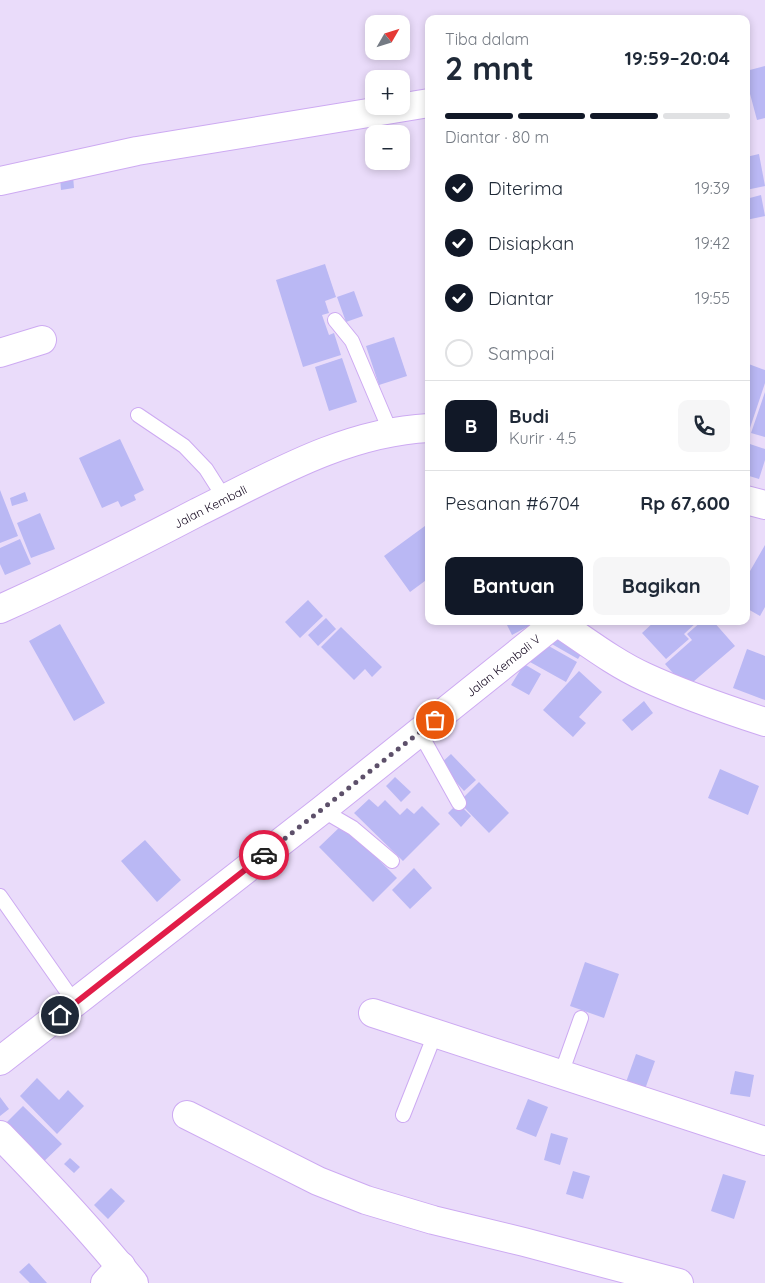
<!DOCTYPE html>
<html lang="id">
<head>
<meta charset="utf-8">
<style>
  :root { --surface:#fff; --page:#f6f6f7; --text:#1f2937; --muted:#747a83; --line:#e0e1e3; --accent:#111827 }
  body { margin:0; font-family:Quicksand,sans-serif; background:var(--page); color:var(--text); height:100vh; display:flex; flex-direction:column; font-size:19px; white-space:nowrap }
  * { box-sizing:border-box; margin:0 }
  p { font-size:16px; color:var(--muted) }
  .icon { flex:none; width:28px; height:28px; fill:none; stroke:currentColor; stroke-width:2; stroke-linecap:round; stroke-linejoin:round }
  .map { position:relative; flex:1; overflow:hidden }
  .drawer { position:absolute; left:425px; top:15px; width:325px; height:610px; display:flex; flex-direction:column; background:var(--surface); border-radius:10px; box-shadow:0 2px 8px #0003 }
  .drawer>* { flex:none }
  .needle { width:32px; rotate:51deg }
  .fabs { position:absolute; left:365px; top:15px; display:grid; gap:10px }
  .fabs a { display:grid; place-items:center; width:45px; height:45px; border-radius:10px; background:var(--surface); box-shadow:0 2px 8px #0003; font-size:25px }
  .pin { position:absolute; display:grid; place-items:center; width:42px; height:42px; color:#fff; margin:-21px; border:2px solid #fff; border-radius:50%; box-shadow:0 1px 5px #0007 }
  .courier { position:absolute; display:grid; place-items:center; width:50px; height:50px; margin:-25px; border:4px solid #e11d48; border-radius:50%; background:#fff; color:#222; box-shadow:0 1px 6px #0007 }
  .headline em { font-style:normal; font-weight:800 }
  .headline div { display:flex; flex-direction:column-reverse }
  .headline { display:flex; align-items:center; justify-content:space-between; height:85px; padding:0 20px }
  h1 { font-size:32px; font-weight:800; line-height:38px }
  .bar { display:grid; grid-template-columns:repeat(4,1fr); gap:8px 5px; align-content:center; height:60px; padding:0 20px }
  .bar i { height:6px; border-radius:4px; background:var(--line) }
  .bar .on { background:var(--accent) }
  .bar p { grid-column:span 4 }
  .line { display:flex; align-items:center; gap:12px; padding:0 20px; border-top:1px solid var(--line) }
  .line div { flex:1 }
  .round { display:grid; place-items:center; flex:none; width:52px; height:52px; border-radius:10px; background:var(--page) }
  ol { padding:0 20px; list-style:none }
  li { display:flex; align-items:center; gap:15px; height:55px }
  li p { margin-inline-start:auto }
  li .icon { padding:5px; border-radius:50%; background:var(--accent); color:#fff; stroke-width:4 }
  li:last-child { color:var(--muted) }
  li i { width:28px; height:28px; border:2px solid var(--line); border-radius:50% }
  .primary-button { display:flex; gap:10px; margin-top:auto; padding:10px 20px }
  .primary-button a { flex:1; height:58px; border-radius:10px; background:var(--accent); color:#fff; font-size:20px; font-weight:800; line-height:58px; text-align:center }
  .primary-button a+a { background:var(--page); color:var(--text) }
  .map>svg:first-child { display:block }
  .building { fill:#bab8f4 }
  .lines { fill:none; stroke-linecap:round; stroke-linejoin:round }
  .service-casing { stroke:#cdaaf2; stroke-width:16 }
  .minor-casing { stroke:#cdaaf2; stroke-width:30 }
  .tertiary-casing { stroke:#cdaaf2; stroke-width:30 }
  .service { stroke:#fff; stroke-width:14 }
  .minor { stroke:#fff; stroke-width:28 }
  .tertiary { stroke:#fff; stroke-width:28 }
  .done { stroke:#5d506a; stroke-width:5; stroke-dasharray:0 9 }
  .route { stroke:#e11d48; stroke-width:6 }
  .labels { text-anchor:middle; dominant-baseline:central; stroke-width:4; stroke-linejoin:round; paint-order:stroke }
  .street-label { font-size:12px; fill:#11041c; stroke:#f4edfc }
</style>
</head>
<body>
<div class="map">
<svg width="765" height="1283" viewBox="0 0 765 1283">
  <rect width="100%" height="100%" fill="#eadcfa"/>
  <path class="building" d="M765,66V118L757,120L746,79V71Z
    M759,154L765,186L746,190V157Z
    M73,176L74,188L61,190L60,177Z
    M761,195L765,216L746,220V199Z
    M325,264L336,297L325,301L329,313L322,315L329,335L334,333L341,355L303,367L276,280Z
    M354,291L363,316L346,322L337,297Z
    M394,337L407,376L379,385L366,346Z
    M342,358L357,402L329,411L315,367Z
    M746,363L765,370V383L747,437Z
    M765,392V437L751,433Z
    M120,439L144,490L134,495L136,500L121,507L118,501L102,508L79,458Z
    M747,443L765,449V460L759,479L746,475Z
    M0,490L18,536L0,543Z
    M25,492L28,501L12,506L10,498Z
    M40,513L55,549L31,558L17,523Z
    M429,523V578L410,592L384,556Z
    M20,539L31,564L5,575L0,564V548Z
    M765,545V607L760,616L746,608V578Z
    M308,600L323,616L300,638L285,622Z
    M326,618L336,629L318,646L308,635Z
    M505,621H538L512,635Z
    M655,621H698L684,634L689,639L666,659L642,633Z
    M702,621H713L735,646L686,688L665,664L692,640L687,634Z
    M60,624L105,703L74,721L29,641Z
    M341,627L382,667L372,677L365,669L354,680L321,647Z
    M555,634L583,651L578,659L550,643Z
    M547,645L577,662L566,682L530,662L539,647L544,650Z
    M747,649L765,656V700L733,688Z
    M524,664L541,674L529,695L511,685Z
    M579,671L602,692L579,717L586,723L573,737L543,710Z
    M644,701L653,713L632,731L622,720Z
    M451,754L476,780L464,791L440,764Z
    M720,769L759,786L748,815L708,798Z
    M395,777L411,792L401,802L386,786Z
    M479,782L509,813L489,833L459,802Z
    M369,799L378,807L385,800L400,815L407,808L414,814L422,806L440,824L403,861L354,813Z
    M458,803L471,816L461,827L448,813Z
    M343,824L397,878L373,902L319,847Z
    M145,840L181,880L157,902L121,861Z
    M414,868L432,888L410,909L392,890Z
    M585,962L619,974L604,1018L570,1006Z
    M636,1054L655,1061L644,1092L625,1085Z
    M735,1071L754,1075L750,1097L730,1094Z
    M37,1078L59,1100L68,1090L84,1106L57,1134L20,1096Z
    M0,1097L9,1109L0,1116Z
    M528,1099L548,1107L536,1137L516,1129Z
    M23,1106L62,1144L36,1169L5,1124Z
    M551,1133L568,1138L560,1165L544,1160Z
    M70,1158L80,1167L74,1173L64,1164Z
    M573,1171L590,1176L583,1199L566,1194Z
    M723,1174L746,1181L734,1219L711,1211Z
    M111,1188L125,1201L108,1219L94,1205Z
    M29,1263L47,1283H30L19,1272Z"/>
  <g class="lines">
    <defs>
      <path id="service" d="M335,320L352,341L391,433
        M138,415L184,446L206,469L225,499
        M420,733L459,803
        M322,810L353,828L392,861
        M0,896L75,1003
        M561,1074L581,1018
        M403,1115L435,1034"/>
      <g id="minor">
        <path d="M0,181L137,151L429,103"/>
        <path d="M0,353L42,340"/>
        <path d="M557,622C586,641 614,663 645,677C684,695 725,709 765,722"/>
        <path d="M373,1013L765,1141"/>
        <path id="s1" d="M0,1061L322,810L558,621"/>
        <path d="M187,1115L318,1181L366,1200L433,1220L524,1242L679,1283"/>
        <path d="M0,1135C47,1183 92,1231 134,1283"/>
        <path d="M105,1283L121,1266"/>
      </g>
      <g id="tertiary">
        <path d="M746,500L765,505"/>
        <path id="s2" d="M0,609C67,579 133,546 198,512C271,476 345,432 429,428"/>
      </g>
    </defs>
    <use href="#service" class="service-casing"/>
    <use href="#minor" class="minor-casing"/>
    <use href="#tertiary" class="tertiary-casing"/>
    <use href="#service" class="service"/>
    <use href="#minor" class="minor"/>
    <use href="#tertiary" class="tertiary"/>
  </g>
  <g class="lines">
    <path class="done" d="M264,855L435,720"/>
    <path class="route" d="M60,1015L264,855"/>
  </g>
  <g class="labels">
    <g class="street-label">
      <text stroke="none"><textPath href="#s2" startOffset="234">Jalan Kembali</textPath></text>
      <text stroke="none"><textPath href="#s1" startOffset="640">Jalan Kembali V</textPath></text>
    </g>
  </g>
</svg>
<div class="fabs">
<a><svg class="needle" viewBox="-14 -14 28 28"><path d="M0-13l5 13h-10z" fill="#e53935"/><path d="M0 13l5-13h-10z" fill="#747a83"/></svg></a>
<a>+</a>
<a>−</a>
</div>
<div class="pin" style="left:435px;top:720px;background:#ea580c"><svg class="icon" aria-label="bag" viewBox="0 0 24 24"><path d="M5 8h14l-1 12H6zM9 8a3 3 0 0 1 6 0"/></svg></div>
<div class="pin" style="left:60px;top:1015px;background:#1f2937"><svg class="icon" aria-label="home" viewBox="0 0 24 24"><path d="M3 11l9-7 9 7M6 9v11h12V9"/></svg></div>
<div class="courier" style="left:264px;top:855px"><svg class="icon" aria-label="car" viewBox="0 0 24 24"><path d="M5 17H2v-5l4-1 3-4h7l3 4 3 1v5h-3M9 17h6M6 11h13"/><circle cx="7" cy="17" r="2"/><circle cx="17" cy="17" r="2"/></svg></div>
<section class="drawer">
<div class="headline"><div><h1>2 mnt</h1><p>Tiba dalam</p></div><em>19:59–20:04</em></div>
<div class="bar"><i class="on"></i><i class="on"></i><i class="on"></i><i></i><p>Diantar · 80 m</p></div>
<ol>
<li><svg class="icon" aria-label="check" viewBox="0 0 24 24"><path d="M5 12l5 5 9-10"/></svg>Diterima<p>19:39</p></li>
<li><svg class="icon" aria-label="check" viewBox="0 0 24 24"><path d="M5 12l5 5 9-10"/></svg>Disiapkan<p>19:42</p></li>
<li><svg class="icon" aria-label="check" viewBox="0 0 24 24"><path d="M5 12l5 5 9-10"/></svg>Diantar<p>19:55</p></li>
<li><i></i>Sampai</li>
</ol>
<div class="line" style="height:90px"><b class="round" style="background:var(--accent);color:#fff">B</b><div><b>Budi</b><p>Kurir · 4.5</p></div><a class="round"><svg class="icon" aria-label="phone" viewBox="0 0 24 24"><path d="M5 4h4l2 5-3 2q2 4 5 5l2-3 5 2v4C11 20 4 13 5 4z"/></svg></a></div>
<div class="line" style="height:65px"><div>Pesanan #6704</div><b>Rp 67,600</b></div>
<div class="primary-button"><a>Bantuan</a><a>Bagikan</a></div>
</section>
</div>
</body>
</html>
